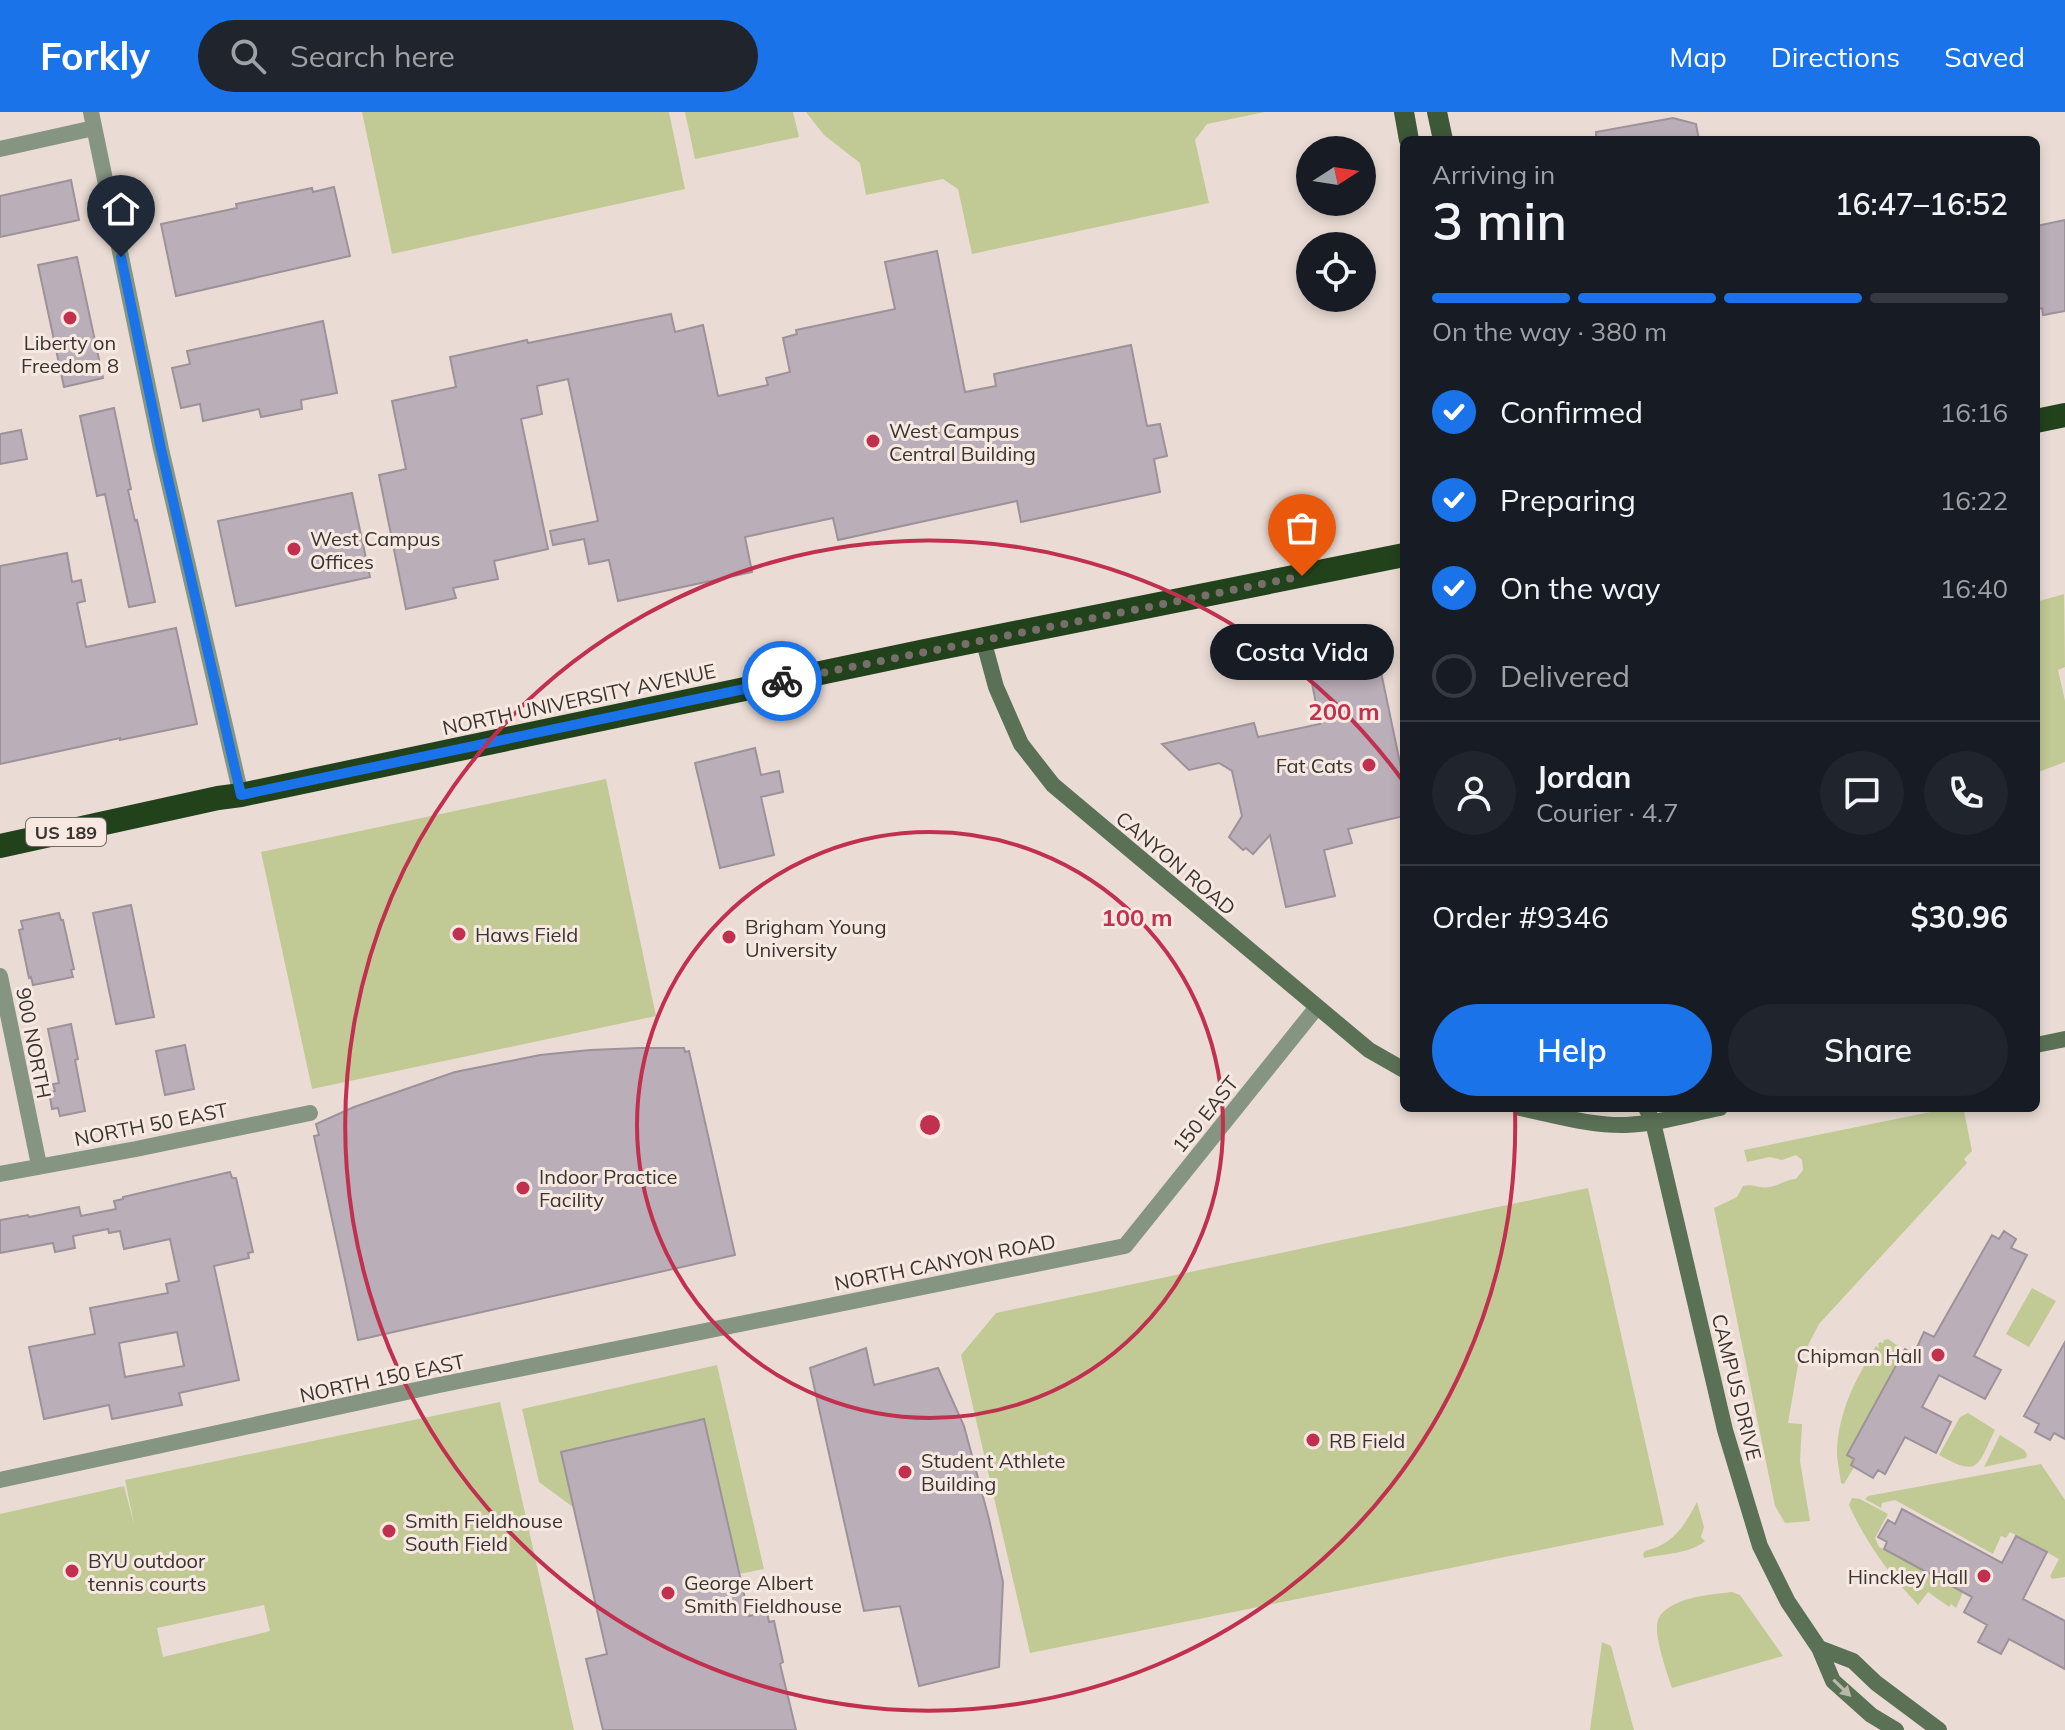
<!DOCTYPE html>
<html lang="en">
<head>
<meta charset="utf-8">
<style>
  :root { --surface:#171b24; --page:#20242c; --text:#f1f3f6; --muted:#9ea1a6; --line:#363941; --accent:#1a73e8 }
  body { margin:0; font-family:Mulish,sans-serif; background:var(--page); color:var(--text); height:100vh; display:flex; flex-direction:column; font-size:30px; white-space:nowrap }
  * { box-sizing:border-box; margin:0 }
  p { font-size:26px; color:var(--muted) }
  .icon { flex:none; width:44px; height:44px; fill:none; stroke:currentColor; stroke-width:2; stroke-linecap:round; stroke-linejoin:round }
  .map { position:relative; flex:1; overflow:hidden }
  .details { position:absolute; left:1400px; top:24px; width:640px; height:976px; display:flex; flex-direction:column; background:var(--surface); border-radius:12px; box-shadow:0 4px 12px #0003 }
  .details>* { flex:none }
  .needle { width:52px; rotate:78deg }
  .fabs { position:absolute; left:1296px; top:24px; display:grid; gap:16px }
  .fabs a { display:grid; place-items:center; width:80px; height:80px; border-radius:50%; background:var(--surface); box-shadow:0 4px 12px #0003; font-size:40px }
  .pin { position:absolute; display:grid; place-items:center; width:68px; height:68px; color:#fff; margin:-82px -34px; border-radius:50% 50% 50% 0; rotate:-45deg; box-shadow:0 0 8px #0007 }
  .pin .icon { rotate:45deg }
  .courier { position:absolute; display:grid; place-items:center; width:80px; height:80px; margin:-40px; border:6px solid #1a73e8; border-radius:50%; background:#fff; color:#222; box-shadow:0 2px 10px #0007 }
  .bubble { position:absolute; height:56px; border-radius:28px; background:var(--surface); box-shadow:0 4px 12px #0003; font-size:26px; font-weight:600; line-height:56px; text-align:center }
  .headline em { font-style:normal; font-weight:600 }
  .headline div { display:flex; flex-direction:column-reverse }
  .headline { display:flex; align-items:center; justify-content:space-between; height:136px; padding:0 32px }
  h1 { font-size:52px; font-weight:600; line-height:60px }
  .bar { display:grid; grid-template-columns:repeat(4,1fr); gap:12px 8px; align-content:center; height:96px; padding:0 32px }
  .bar i { height:10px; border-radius:6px; background:var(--line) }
  .bar .active { background:var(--accent) }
  .bar p { grid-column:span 4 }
  .line { display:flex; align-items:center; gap:20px; padding:0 32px; border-top:2px solid var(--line) }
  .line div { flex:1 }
  .round { display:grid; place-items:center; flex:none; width:84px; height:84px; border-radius:42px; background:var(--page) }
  ol { padding:0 32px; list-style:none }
  li { display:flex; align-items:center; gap:24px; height:88px }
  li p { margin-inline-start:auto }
  li .icon { padding:8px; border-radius:50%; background:var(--accent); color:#fff; stroke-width:4 }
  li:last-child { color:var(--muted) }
  li i { width:44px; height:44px; border:4px solid var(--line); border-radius:50% }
  .action { display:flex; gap:16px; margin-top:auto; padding:16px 32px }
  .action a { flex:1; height:92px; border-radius:48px; background:var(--accent); color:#fff; font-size:32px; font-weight:600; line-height:92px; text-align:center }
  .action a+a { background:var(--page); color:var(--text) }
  header { display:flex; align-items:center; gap:48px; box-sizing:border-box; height:112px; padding:0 40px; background:var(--accent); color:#fff }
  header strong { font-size:38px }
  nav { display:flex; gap:44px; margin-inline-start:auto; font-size:28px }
  .search { width:560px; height:72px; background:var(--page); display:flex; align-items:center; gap:20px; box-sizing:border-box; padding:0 28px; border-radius:44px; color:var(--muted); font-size:30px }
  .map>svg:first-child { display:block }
  .green { fill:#c1ca94; fill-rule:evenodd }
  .building { fill:#baaeb8; stroke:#9d929a; stroke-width:2; fill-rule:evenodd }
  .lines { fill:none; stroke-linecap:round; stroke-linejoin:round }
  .street { stroke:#859582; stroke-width:16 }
  .secondary { stroke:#5b7156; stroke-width:16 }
  .primary { stroke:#3c5837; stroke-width:20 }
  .highway { stroke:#22421c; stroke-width:24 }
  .oneway { fill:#b9b9aa }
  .done { stroke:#776f6a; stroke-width:8; stroke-dasharray:0 14.4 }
  .route { stroke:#1a73e8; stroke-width:10 }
  .ring { fill:none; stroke:#c1314f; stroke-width:4 }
  .poi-dot { fill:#c1314f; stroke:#f7e9e2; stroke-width:3 }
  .labels { text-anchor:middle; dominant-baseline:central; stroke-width:6; stroke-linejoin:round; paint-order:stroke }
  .shield { fill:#f7e9e2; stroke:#726a66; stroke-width:2 }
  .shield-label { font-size:18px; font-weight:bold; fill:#393431 }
  .poi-label { font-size:20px; fill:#393431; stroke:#f7e9e2; text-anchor:start }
  .street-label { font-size:20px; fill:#393431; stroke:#f7e9e2 }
  .centre { fill:#c1314f; stroke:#f7e9e2; stroke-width:4 }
  .ring-label { font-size:24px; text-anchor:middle; font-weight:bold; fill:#c1314f; stroke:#f7e9e2; stroke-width:6; stroke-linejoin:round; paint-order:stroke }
</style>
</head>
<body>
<header>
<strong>Forkly</strong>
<div class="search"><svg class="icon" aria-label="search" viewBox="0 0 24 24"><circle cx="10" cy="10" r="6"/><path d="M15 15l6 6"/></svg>Search here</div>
<nav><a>Map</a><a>Directions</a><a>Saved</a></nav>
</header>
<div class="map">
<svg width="2065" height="1618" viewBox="0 0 2065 1618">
  <rect width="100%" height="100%" fill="#eadcd5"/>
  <path class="green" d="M362,0H669L685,77L392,142Z
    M685,0H793L799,25L695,47Z
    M806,0H1265L1207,12L1195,28L1209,91L972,142L958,77L943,67L866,83L860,51L824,23Z
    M2064,482L2065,555L2058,558L2065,589V650L2036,661V490Z
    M606,667L656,904L312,977L261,740Z
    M1950,996H1959L1964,999L1972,1039L1964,1047L1967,1051L1819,1212L1798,1253L1788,1311L1802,1312L1800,1349L1810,1409L1785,1411L1775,1394L1714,1096L1737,1085L1743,1074C1753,1071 1760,1077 1770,1075C1780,1073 1785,1068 1796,1067L1803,1058L1802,1048L1796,1043L1782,1048L1770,1045L1747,1050L1744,1038Z
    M1588,1076L1664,1413L1030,1541L961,1243L996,1201Z
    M2032,1176L2056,1189L2029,1235L2006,1222Z
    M1888,1227L1898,1234L1895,1241L1901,1245L1847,1342L1854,1347L1851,1353L1854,1355L1844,1372L1841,1371C1840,1361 1837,1350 1837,1340C1838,1300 1856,1266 1876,1234L1879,1236L1878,1232L1880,1230L1883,1231L1884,1229L1883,1228Z
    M717,1253L764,1457L739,1462L704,1308L561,1340L573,1395L539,1370L522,1297Z
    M500,1290L574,1618H0V1402L124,1374L134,1412L125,1368ZM264,1493L270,1519L163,1545L157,1516Z
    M1968,1301L1995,1318C1977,1354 1980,1366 1939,1343L1960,1305Z
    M2000,1323L2024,1338L2027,1342L2026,1346L1984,1355Z
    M2041,1352L2065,1388V1465L2052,1467L2050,1464L2059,1447L2010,1420L2006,1426L2001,1424L1993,1442L1895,1388L1882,1391L1881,1396L1865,1387L1868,1384Z
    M1852,1386L1860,1387L1888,1402L1875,1426L1879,1435L1963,1480L1956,1496L1951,1492L1949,1495L1928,1480L1918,1493C1890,1463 1866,1431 1849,1393Z
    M1697,1390L1704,1415L1701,1425L1705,1429C1690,1442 1662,1442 1644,1446L1643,1442L1645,1439C1674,1432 1684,1414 1697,1390Z
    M1732,1480L1740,1483L1783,1544L1672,1576C1667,1560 1653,1523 1658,1508C1666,1486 1712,1482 1732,1480Z
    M1602,1530L1611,1534L1634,1618H1590Z"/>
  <path class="building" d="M1673,6L1696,12L1699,28H1596V20Z
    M71,68L79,108L0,125V84Z
    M334,75L350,144L176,184L161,112L237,96L236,92L312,76L313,80Z
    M2065,108V199L2043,203L2042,196L2036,198V114Z
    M937,139L965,280L996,274L994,262L1131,233L1147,314L1160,312L1167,344L1154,347L1160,380L1021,410L1017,389L838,428L833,406L745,425L752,460L618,489L609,448L589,452L584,427L553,433L550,419L598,409L568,267L537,274L542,302L521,307L548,437L494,449L498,467L453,476L456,486L406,497L379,363L406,357L392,289L456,275L450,245L527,228L528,231L671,202L675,220L703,213L718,284L768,273L766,266L790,260L783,226L797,222L796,218L895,197L885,150Z
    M77,145L103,266L64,275L38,153Z
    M323,209L337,281L301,288L302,297L261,305L259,297L203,309L200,292L181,296L172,256L190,252L187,239Z
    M114,296L131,377L128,378L135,409L137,408L155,490L129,495L105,382L97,384L80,304Z
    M21,318L27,347L0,352V322Z
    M352,381L370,465L236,494L218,409Z
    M67,441L72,470L81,468L85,489L77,491L86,535L176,516L197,612L120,628V626L0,652V454Z
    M1372,517L1404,670V704L1348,717L1352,731L1324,738L1335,784L1286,795L1270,723L1253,742L1246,736L1243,738L1229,725L1242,704L1232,659L1219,651L1189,658L1162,632L1254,611L1258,625L1320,612L1304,530Z
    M755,636L761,663L779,659L783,680L761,685L774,743L720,756L695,651Z
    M131,793L154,905L116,912L93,801Z
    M59,801L61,808H63L74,857L71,858L73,865L33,873L31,865L29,866L19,818L23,817L21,809Z
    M71,912L78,947L75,948L85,999L60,1004L58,996L52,997L49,980L55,979L53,972L59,971L48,917Z
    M185,933L194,977L165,983L156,939Z
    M639,936H684L685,940L689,939L735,1143L358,1228L314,1024L319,1023L316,1012L354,995L455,960L540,943L590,938Z
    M230,1060L232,1066H236L253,1140L248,1141L249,1146L214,1154L239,1268L179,1281L182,1293L112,1307L109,1293L44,1307L29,1235L95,1222L90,1196L168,1181L166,1172L179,1169L170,1127L124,1137L120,1119L109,1121L108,1117L73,1124L75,1136L55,1140L53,1131L0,1141V1108L28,1103L29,1105L79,1095L81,1104L116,1097L114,1089L123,1087V1085ZM177,1220L184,1254L125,1265L119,1231Z
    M2004,1119L2016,1127L2011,1136L2027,1143L1974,1244L2001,1258L1985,1287L1939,1263L1922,1295L1951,1310L1936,1341L1905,1325L1885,1362L1878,1358L1873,1366L1851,1353L1854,1347L1847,1343L1905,1237L1914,1242L1924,1220L1934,1225L1992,1123L1999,1127Z
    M2065,1230V1327L2054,1321L2050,1328L2035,1320L2039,1312L2024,1304Z
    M866,1236L874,1273L938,1256L964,1314L989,1407L1003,1470L999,1555L919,1574L900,1494L864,1499L810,1256Z
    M704,1307L749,1504L767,1500L769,1510L774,1509L783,1550L780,1552L796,1618H603L586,1547L607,1542L561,1340Z
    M1902,1397L2002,1451L2016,1424L2047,1440L2023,1487L2065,1509V1557L2009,1527L2001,1542L1978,1530L1987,1513L1964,1500L1972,1485L1884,1437L1887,1430L1878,1425L1888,1408L1895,1412Z"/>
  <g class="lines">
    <path class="street" d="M91,0L161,337L241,683
      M0,37L94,16
      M0,864L39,1053
      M0,1062L136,1037L310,1001
      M0,1368L439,1273L1125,1134L1317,895"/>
    <path class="secondary" d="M983,527L996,575L1021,632L1053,673L1369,938L1404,958
      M2036,933L2065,927
      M1520,996C1555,1003 1590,1014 1626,1013C1657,1012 1689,1002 1720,996
      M1646,996L1653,1010L1725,1318L1760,1434L1788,1490L1819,1536L1833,1569L1871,1603L1896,1618
      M1819,1536L1853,1549L1876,1571L1939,1618"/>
    <path class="primary" d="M1404,0L1409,28
      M1437,0L1443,28"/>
    <path class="highway" d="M2036,309L2065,303
      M0,734L218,686L241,683L925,539L1404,443"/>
  </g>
  <defs><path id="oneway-solid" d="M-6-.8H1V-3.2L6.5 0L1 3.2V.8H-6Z" transform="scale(2)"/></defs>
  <use class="oneway" href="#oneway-solid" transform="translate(1842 1576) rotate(44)"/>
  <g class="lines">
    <path class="done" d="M782,569L1302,464"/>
    <path class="route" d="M121,145L161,337L241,683L782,569"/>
  </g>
  <g class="ring">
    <circle cx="930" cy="1013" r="293"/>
    <path d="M1515 998A585 585 0 1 1 1403 669"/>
  </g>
  <g class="poi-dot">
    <circle cx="70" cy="206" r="8"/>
    <circle cx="873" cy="329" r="8"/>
    <circle cx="294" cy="437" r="8"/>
    <circle cx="1369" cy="653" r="8"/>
    <circle cx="459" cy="822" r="8"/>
    <circle cx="729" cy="825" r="8"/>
    <circle cx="523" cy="1076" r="8"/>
    <circle cx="1938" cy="1243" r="8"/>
    <circle cx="1313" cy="1328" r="8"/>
    <circle cx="905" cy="1360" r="8"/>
    <circle cx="389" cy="1419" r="8"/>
    <circle cx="72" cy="1459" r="8"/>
    <circle cx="1984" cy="1464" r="8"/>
    <circle cx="668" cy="1481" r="8"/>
  </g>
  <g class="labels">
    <rect class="shield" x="26" y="706" width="80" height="28" rx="6"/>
    <g class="shield-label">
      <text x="66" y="720">US 189</text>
    </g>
    <g class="poi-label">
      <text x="70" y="230" text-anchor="middle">Liberty on<tspan x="70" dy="23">Freedom 8</tspan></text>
      <text x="889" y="318">West Campus<tspan x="889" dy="23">Central Building</tspan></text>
      <text x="310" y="426">West Campus<tspan x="310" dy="23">Offices</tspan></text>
      <text x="1353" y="653" text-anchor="end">Fat Cats</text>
      <text x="745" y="814">Brigham Young<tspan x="745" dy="23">University</tspan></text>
      <text x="475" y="822">Haws Field</text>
      <text x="539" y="1064">Indoor Practice<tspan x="539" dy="23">Facility</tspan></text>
      <text x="1922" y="1243" text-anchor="end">Chipman Hall</text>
      <text x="1329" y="1328">RB Field</text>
      <text x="921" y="1348">Student Athlete<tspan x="921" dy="23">Building</tspan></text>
      <text x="405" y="1408">Smith Fieldhouse<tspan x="405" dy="23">South Field</tspan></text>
      <text x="88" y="1448">BYU outdoor<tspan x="88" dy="23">tennis courts</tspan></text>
      <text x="1968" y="1464" text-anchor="end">Hinckley Hall</text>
      <text x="684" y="1470">George Albert<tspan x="684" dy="23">Smith Fieldhouse</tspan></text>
    </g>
    <g class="street-label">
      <text transform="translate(579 587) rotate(-12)">NORTH UNIVERSITY AVENUE</text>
      <text transform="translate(1176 751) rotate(40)">CANYON ROAD</text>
      <text transform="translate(34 931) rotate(79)">900 NORTH</text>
      <text transform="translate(1205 1002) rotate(-51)">150 EAST</text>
      <text transform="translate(151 1012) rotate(-11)">NORTH 50 EAST</text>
      <text transform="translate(945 1150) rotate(-11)">NORTH CANYON ROAD</text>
      <text transform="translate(382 1266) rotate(-12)">NORTH 150 EAST</text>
      <text transform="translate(1737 1275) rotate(76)">CAMPUS DRIVE</text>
    </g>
  </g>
  <circle cx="930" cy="1013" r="12" class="centre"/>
  <g class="ring-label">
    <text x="1344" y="608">200 m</text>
    <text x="1137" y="814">100 m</text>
  </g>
</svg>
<div class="fabs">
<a><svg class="needle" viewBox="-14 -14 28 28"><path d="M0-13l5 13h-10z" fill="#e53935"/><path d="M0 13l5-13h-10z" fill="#9ea1a6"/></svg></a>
<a><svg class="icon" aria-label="locate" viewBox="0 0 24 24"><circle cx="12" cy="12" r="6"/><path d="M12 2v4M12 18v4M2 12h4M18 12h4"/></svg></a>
</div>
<div class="pin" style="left:1302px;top:464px;background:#ea580c"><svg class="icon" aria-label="bag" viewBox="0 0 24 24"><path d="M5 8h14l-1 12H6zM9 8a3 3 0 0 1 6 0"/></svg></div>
<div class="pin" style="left:121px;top:145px;background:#1f2937"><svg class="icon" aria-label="home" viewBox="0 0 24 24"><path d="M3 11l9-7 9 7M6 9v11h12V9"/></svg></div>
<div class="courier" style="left:782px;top:569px"><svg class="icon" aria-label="bike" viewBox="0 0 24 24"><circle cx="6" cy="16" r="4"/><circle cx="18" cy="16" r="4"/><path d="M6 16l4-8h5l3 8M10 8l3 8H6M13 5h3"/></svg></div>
<div class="bubble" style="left:1210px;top:512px;width:184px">Costa Vida</div>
<section class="details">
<div class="headline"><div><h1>3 min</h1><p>Arriving in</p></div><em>16:47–16:52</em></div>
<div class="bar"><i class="active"></i><i class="active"></i><i class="active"></i><i></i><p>On the way · 380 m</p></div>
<ol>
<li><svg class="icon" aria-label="check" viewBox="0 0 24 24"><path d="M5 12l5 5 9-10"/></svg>Confirmed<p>16:16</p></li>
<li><svg class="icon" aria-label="check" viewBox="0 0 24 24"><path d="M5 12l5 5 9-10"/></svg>Preparing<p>16:22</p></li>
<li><svg class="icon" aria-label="check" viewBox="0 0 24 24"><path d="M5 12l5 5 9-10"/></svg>On the way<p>16:40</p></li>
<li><i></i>Delivered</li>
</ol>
<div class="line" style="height:144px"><a class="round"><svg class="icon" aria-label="person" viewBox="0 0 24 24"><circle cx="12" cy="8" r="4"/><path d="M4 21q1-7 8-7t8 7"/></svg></a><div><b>Jordan</b><p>Courier · 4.7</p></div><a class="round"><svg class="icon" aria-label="chat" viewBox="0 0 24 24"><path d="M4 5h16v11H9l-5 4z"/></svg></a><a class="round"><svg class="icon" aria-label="phone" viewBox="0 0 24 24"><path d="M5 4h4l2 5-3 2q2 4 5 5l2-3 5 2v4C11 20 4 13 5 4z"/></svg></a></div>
<div class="line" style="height:104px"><div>Order #9346</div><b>$30.96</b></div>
<div class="action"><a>Help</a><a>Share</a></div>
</section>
</div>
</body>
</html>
